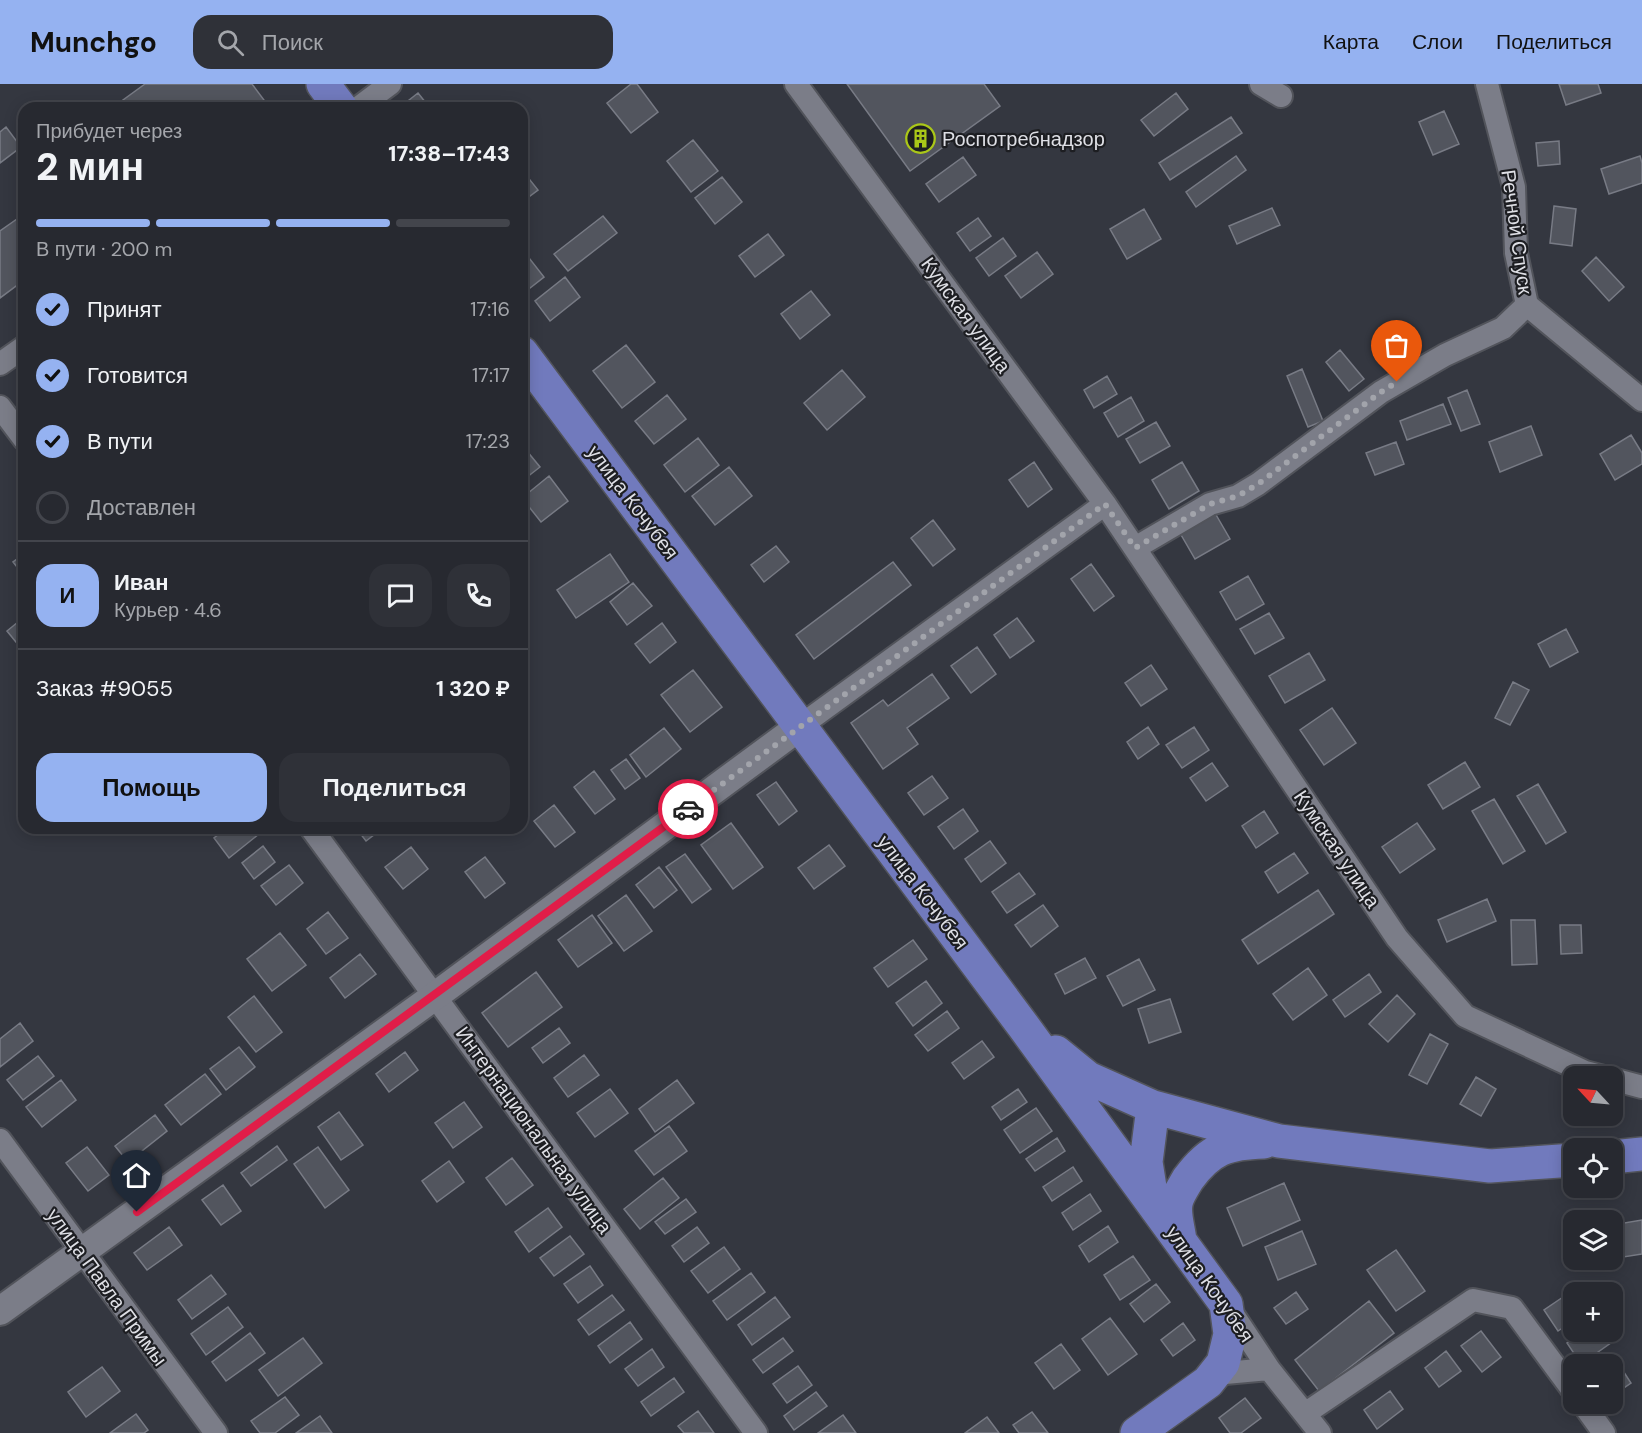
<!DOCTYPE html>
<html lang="ru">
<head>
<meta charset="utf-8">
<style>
  :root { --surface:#272930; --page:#2f3138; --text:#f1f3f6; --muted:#a4a6ab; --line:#43454c; --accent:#95b2f1 }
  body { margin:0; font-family:"DM Sans",sans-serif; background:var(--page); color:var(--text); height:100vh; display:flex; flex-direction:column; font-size:22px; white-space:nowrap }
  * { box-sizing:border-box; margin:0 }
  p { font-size:20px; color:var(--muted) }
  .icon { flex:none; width:33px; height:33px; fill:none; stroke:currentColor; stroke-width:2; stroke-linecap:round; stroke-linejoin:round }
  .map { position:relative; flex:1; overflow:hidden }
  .side { position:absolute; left:18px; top:18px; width:510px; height:732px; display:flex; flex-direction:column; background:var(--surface); border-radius:18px; box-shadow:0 3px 15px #0003,0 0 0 2px var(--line) }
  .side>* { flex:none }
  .needle { width:39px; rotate:296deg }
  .tools { position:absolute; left:1563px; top:982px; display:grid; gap:12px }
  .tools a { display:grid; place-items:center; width:60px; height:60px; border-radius:12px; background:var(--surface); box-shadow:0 3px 15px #0003,0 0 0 2px var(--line); font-size:30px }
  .pin { position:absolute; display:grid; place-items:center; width:51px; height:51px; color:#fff; margin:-62px -26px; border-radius:50% 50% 50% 0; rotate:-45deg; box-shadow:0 0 6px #0007 }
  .pin .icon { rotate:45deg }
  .courier { position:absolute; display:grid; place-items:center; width:60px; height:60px; margin:-30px; border:4px solid #e11d48; border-radius:50%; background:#fff; color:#222; box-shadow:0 2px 8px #0007 }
  .overview em { font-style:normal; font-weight:800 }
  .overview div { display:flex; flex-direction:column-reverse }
  .overview { display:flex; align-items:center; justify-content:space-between; height:102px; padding:0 18px }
  h1 { font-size:39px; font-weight:800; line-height:45px }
  .bar { display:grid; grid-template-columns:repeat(4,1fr); gap:9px 6px; align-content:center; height:72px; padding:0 18px }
  .bar i { height:8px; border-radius:4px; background:var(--line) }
  .bar .active { background:var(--accent) }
  .bar p { grid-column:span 4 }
  .line { display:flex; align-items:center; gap:15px; padding:0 18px; border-top:2px solid var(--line) }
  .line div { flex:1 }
  .round { display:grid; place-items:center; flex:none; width:63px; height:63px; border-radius:18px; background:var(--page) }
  ol { padding:0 18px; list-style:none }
  li { display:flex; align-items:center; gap:18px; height:66px }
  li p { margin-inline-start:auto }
  li .icon { padding:6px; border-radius:50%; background:var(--accent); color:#111; stroke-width:4 }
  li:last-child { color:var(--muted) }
  li i { width:33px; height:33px; border:3px solid var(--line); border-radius:50% }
  .button { display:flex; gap:12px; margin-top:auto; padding:12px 18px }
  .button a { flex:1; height:69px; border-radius:18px; background:var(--accent); color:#111; font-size:24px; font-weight:800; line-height:69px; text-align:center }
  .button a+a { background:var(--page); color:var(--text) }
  header { display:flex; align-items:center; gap:36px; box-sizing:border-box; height:84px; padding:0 30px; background:var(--accent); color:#111 }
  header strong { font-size:28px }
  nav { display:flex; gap:33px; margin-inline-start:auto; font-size:21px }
  .search { width:420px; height:54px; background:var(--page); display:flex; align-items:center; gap:15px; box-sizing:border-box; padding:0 21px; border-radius:18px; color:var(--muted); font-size:22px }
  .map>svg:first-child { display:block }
  .building { fill:#52555e; stroke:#787b85; stroke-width:1.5 }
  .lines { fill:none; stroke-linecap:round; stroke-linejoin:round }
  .minor-casing { stroke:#52545b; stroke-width:26 }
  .tertiary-casing { stroke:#52545b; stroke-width:32 }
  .primary-casing { stroke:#52545b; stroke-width:36 }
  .minor { stroke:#7b7d88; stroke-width:22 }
  .tertiary { stroke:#7b7d88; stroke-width:28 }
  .primary { stroke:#717abd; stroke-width:33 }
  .done { stroke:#a2a4ab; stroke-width:6; stroke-dasharray:0 10.8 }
  .route { stroke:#e11d48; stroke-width:8 }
  .labels { text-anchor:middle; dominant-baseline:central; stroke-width:4.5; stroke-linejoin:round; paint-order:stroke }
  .poi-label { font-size:20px; fill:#dedfe5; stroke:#1d1e22; text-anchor:start }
  .street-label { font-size:20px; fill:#dedfe5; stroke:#1d1e22 }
</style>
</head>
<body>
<header>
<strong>Munchgo</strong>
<div class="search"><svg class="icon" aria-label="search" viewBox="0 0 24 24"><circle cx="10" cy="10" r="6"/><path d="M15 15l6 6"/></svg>Поиск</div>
<nav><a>Карта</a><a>Слои</a><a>Поделиться</a></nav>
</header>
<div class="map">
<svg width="1642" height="1349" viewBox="0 0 1642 1349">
  <rect width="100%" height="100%" fill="#343740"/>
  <path class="building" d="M145,0H252L267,20L262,24H112Z
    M631,0H637L658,28L631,49L607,19Z
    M847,0H984L1000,22L910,87Z
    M1559,0H1598L1601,9L1566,21Z
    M418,9L430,24H399Z
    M1176,9L1188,25L1154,52L1141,36Z
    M1444,27L1459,60L1433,71L1419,38Z
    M1231,33L1242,49L1170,96L1159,79Z
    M6,43L21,63L0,79V48Z
    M693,56L718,87L691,108L667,77Z
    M1559,57L1560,80L1538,82L1536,59Z
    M1236,72L1246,86L1196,123L1186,108Z
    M1640,72L1642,79V99L1609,110L1601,85Z
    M963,73L976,91L939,118L926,100Z
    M522,86L538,106L522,118Z
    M722,93L742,118L715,140L695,114Z
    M1554,122L1576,125L1572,162L1550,159Z
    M1272,124L1280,141L1237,160L1229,142Z
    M1144,125L1161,155L1127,175L1110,145Z
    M603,132L617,149L568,187L554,170Z
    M978,134L991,152L970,167L957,149Z
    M17,135L24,145V196L0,214V147Z
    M768,150L784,171L755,193L739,172Z
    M1003,154L1016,172L989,192L976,174Z
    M522,165L544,193L525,208L522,204Z
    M1037,168L1053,190L1021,214L1005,192Z
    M1596,173L1624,203L1609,217L1582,187Z
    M565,193L580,213L550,237L535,217Z
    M811,207L830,231L800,255L781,230Z
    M626,261L655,298L622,324L593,287Z
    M1340,266L1364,295L1349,307L1326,278Z
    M1302,285L1323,337L1308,343L1287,292Z
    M842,286L865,313L827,346L804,319Z
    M1107,292L1117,310L1094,324L1084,306Z
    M1467,306L1480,340L1461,347L1448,314Z
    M667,311L686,335L654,360L635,337Z
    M1131,313L1144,337L1118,353L1104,329Z
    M1443,320L1451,340L1407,356L1400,337Z
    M1156,338L1170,362L1140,379L1126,355Z
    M1531,342L1542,371L1500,388L1489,358Z
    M1631,351L1642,369V380L1615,396L1600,370Z
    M698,354L719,381L685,408L664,381Z
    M1396,358L1404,380L1375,391L1366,369Z
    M522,361L540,383L522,397Z
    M1034,378L1052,405L1028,423L1009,396Z
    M1182,378L1199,407L1169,425L1152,396Z
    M729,383L752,412L715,441L692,412Z
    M549,392L568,417L541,438L522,414Z
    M1215,429L1230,455L1195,475L1180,449Z
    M933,436L955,465L933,482L911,454Z
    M776,462L789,478L764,498L751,481Z
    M24,470V492L13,478Z
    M610,470L629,498L576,534L557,506Z
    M893,478L911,501L814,575L796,551Z
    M1091,480L1114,512L1094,527L1071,495Z
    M1248,492L1264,520L1236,536L1220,508Z
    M633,499L652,522L627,541L610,518Z
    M1269,529L1284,554L1255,570L1240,545Z
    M24,533V568L7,547Z
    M1017,534L1034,557L1010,574L994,551Z
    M662,539L676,558L650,579L635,560Z
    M1566,545L1578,568L1550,583L1538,560Z
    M977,563L996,590L971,609L951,582Z
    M1309,569L1325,596L1285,619L1269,592Z
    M1151,581L1167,605L1141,622L1125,599Z
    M693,586L722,623L690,648L661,611Z
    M932,590L949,614L907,644L918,660L883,685L851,639L883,616L888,622Z
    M1513,598L1529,606L1510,641L1495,634Z
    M1332,624L1356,659L1324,681L1300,646Z
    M1148,643L1159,660L1138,675L1127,658Z
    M1194,643L1209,666L1182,684L1166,661Z
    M664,644L681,665L646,693L630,671Z
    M626,675L640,694L625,705L611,686Z
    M1465,678L1480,703L1443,725L1428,701Z
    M1212,679L1228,702L1206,717L1190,694Z
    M594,687L615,715L595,730L574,703Z
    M932,692L948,714L924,731L908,709Z
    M776,698L797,727L779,741L757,711Z
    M1538,700L1566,748L1546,760L1517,712Z
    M1494,715L1525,767L1503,780L1472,727Z
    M554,721L575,748L555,763L534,737Z
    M963,725L978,747L954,765L938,743Z
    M1264,727L1278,749L1256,764L1242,742Z
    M731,739L763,783L733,805L701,761Z
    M1417,739L1435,765L1400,789L1382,763Z
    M227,744H254L259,750L229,774L214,754Z
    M356,744H383L366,757Z
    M990,757L1006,779L981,798L965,775Z
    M829,761L845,782L814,805L798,784Z
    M263,762L275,778L254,795L242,779Z
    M411,763L428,785L403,805L385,783Z
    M1294,769L1308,789L1278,809L1265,788Z
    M685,770L711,805L692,819L666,783Z
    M485,773L505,799L485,814L465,788Z
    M289,781L303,799L276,821L261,802Z
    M659,783L677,806L654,824L636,801Z
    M1019,789L1035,810L1007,829L992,808Z
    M1318,806L1334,830L1258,880L1242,856Z
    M626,811L652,847L624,867L598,832Z
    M1487,815L1496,837L1447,858L1438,836Z
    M1043,821L1058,842L1031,863L1015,841Z
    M328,828L348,854L326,870L307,845Z
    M592,831L612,859L578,883L558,856Z
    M1511,836H1535L1537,880L1512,881Z
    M1560,841H1581L1582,869L1561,870Z
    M280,849L306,881L272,907L247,875Z
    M913,856L927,875L888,903L874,884Z
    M360,870L376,890L345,914L330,894Z
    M1085,874L1096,894L1065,910L1055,890Z
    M1139,875L1155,906L1123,922L1107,892Z
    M1308,884L1327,911L1293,936L1273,910Z
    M536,888L562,923L508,963L482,929Z
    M1369,890L1381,908L1345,933L1333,916Z
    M926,897L942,919L913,942L896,919Z
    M1397,911L1415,930L1388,958L1369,940Z
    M254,912L282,948L256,968L228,933Z
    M1170,915L1181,948L1149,959L1138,925Z
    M947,927L959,944L928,967L915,951Z
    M20,939L33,957L0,983V955Z
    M559,944L570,959L543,979L532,964Z
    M1430,950L1448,960L1427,1000L1409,991Z
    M982,957L994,973L964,995L952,979Z
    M239,963L255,983L226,1006L210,985Z
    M405,968L418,986L389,1008L376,990Z
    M584,971L599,991L568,1013L554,994Z
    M38,972L54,992L23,1016L7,996Z
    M205,990L221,1010L181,1041L165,1021Z
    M1476,993L1496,1005L1481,1032L1460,1020Z
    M61,996L76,1016L42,1043L26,1023Z
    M677,996L694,1019L655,1048L639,1025Z
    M610,1005L628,1029L595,1053L577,1029Z
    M1018,1005L1027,1018L1001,1036L992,1023Z
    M464,1018L482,1043L453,1064L435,1039Z
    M1036,1024L1052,1047L1020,1069L1004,1046Z
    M339,1028L363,1061L341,1076L318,1043Z
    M155,1031L167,1047L128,1078L115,1062Z
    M669,1042L687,1067L654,1091L635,1067Z
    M1057,1054L1065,1067L1035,1087L1026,1075Z
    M277,1062L287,1076L251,1102L241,1089Z
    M87,1063L109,1091L88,1107L66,1079Z
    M318,1063L349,1106L325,1124L294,1080Z
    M512,1074L533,1101L506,1121L486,1094Z
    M449,1077L464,1098L437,1118L422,1097Z
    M1073,1083L1082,1097L1052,1117L1043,1103Z
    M663,1094L679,1114L640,1145L624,1125Z
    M1284,1099L1300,1136L1243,1162L1227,1124Z
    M223,1101L241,1127L221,1141L202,1116Z
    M1090,1110L1101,1127L1073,1146L1062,1129Z
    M686,1115L696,1128L665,1150L655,1138Z
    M548,1124L562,1143L529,1168L515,1148Z
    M1642,1136V1170L1617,1174L1612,1141Z
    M1108,1142L1118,1158L1089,1178L1079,1162Z
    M169,1143L182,1161L147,1186L134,1169Z
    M697,1143L709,1159L684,1178L672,1162Z
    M1302,1147L1316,1180L1278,1196L1265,1163Z
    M570,1152L584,1170L554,1192L540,1174Z
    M724,1163L740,1185L708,1209L691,1187Z
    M1396,1166L1425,1207L1396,1227L1367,1186Z
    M1133,1172L1150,1196L1120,1216L1104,1191Z
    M590,1182L603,1201L578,1219L564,1200Z
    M751,1189L765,1208L727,1236L713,1217Z
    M211,1191L226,1210L192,1235L178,1216Z
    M1156,1200L1170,1218L1144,1238L1130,1220Z
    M1296,1208L1308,1225L1286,1240L1274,1224Z
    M1569,1209L1574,1217V1236L1558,1247L1544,1226Z
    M612,1211L624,1226L589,1251L578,1236Z
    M775,1213L790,1233L752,1261L738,1241Z
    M1369,1217L1394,1249L1319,1307L1295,1276Z
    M228,1223L243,1243L206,1271L191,1250Z
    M1110,1234L1137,1270L1108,1291L1082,1255Z
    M630,1238L642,1255L610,1279L598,1262Z
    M1183,1239L1195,1256L1173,1272L1161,1256Z
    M1481,1247L1501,1273L1482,1288L1461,1262Z
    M1584,1248H1610L1615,1256L1581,1280L1567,1259Z
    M250,1249L265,1269L226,1297L212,1278Z
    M303,1254L322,1279L278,1312L259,1286Z
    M783,1254L793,1267L763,1289L753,1276Z
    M1061,1260L1080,1286L1054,1305L1035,1279Z
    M652,1265L664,1283L638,1302L625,1285Z
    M1446,1267L1461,1287L1439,1303L1425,1284Z
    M1616,1276L1631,1299L1612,1312V1281H1609Z
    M798,1282L812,1301L787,1319L773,1300Z
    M102,1283L120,1307L86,1333L68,1308Z
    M674,1294L684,1308L651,1332L641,1318Z
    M1390,1307L1403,1325L1377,1345L1364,1326Z
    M816,1308L827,1322L794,1346L784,1332Z
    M285,1313L299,1331L275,1349H260L251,1337Z
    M1245,1314L1261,1334L1241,1349H1230L1219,1334Z
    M698,1327L714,1349H684L678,1342Z
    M1032,1328L1048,1349H1019L1013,1341Z
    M136,1330L148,1346L144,1349H110Z
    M843,1331L856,1349H818Z
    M320,1332L332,1349H296Z
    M987,1333L999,1349H965Z"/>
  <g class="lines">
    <defs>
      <path id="minor" d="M796,0L1105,420L1397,854L1465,932L1585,988L1604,993
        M1261,0L1281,12
        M1487,0L1514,103L1516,169L1527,221L1642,316
        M358,24L390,0
        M0,280L24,263
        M0,323L24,355
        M1135,464L1210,420L1238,412L1258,400L1381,308L1445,271L1503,244L1527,221
        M799,643L1105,420
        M311,744L756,1349
        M1612,995L1642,1003
        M0,1056L216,1349
        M1230,1226L1269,1285L1320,1349
        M1214,1290L1269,1285
        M1583,1320L1604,1349
        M1306,1329L1473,1216L1512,1224L1574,1308"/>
      <path id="tertiary" d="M0,1227L435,912L799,643"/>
      <path id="primary" d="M323,0L341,24
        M522,269L1024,943L1226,1220L1230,1250L1223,1279L1208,1298L1137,1349
        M1056,968L1088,994L1153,1023L1279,1057L1490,1082L1574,1076
        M1612,1073L1642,1070
        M1152,1116L1146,1078L1153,1023
        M1180,1157C1179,1146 1174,1131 1176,1120C1177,1112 1184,1102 1188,1095C1210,1065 1227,1059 1264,1058"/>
    </defs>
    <use href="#minor" class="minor-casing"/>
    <use href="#tertiary" class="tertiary-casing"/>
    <use href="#primary" class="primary-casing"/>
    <use href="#minor" class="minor"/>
    <use href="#tertiary" class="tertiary"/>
    <use href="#primary" class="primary"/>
  </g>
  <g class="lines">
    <path class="done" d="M688,725L1105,420L1135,464L1210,420L1238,412L1258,400L1381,308L1397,298"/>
    <path class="route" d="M137,1128L688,725"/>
  </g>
  <defs>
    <symbol id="building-ring" viewBox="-11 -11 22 22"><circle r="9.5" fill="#1d1e22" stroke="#aac718" stroke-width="1.5"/><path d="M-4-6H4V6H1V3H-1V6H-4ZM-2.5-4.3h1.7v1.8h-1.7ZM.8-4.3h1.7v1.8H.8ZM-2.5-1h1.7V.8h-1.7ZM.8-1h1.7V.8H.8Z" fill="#aac718"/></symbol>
  </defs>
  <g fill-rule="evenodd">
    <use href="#building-ring" x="904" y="38" width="33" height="33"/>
  </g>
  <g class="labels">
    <g class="poi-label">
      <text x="942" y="55">Роспотребнадзор</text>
    </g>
    <g class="street-label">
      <text transform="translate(1517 148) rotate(82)">Речной Спуск</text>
      <text transform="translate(966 231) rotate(54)">Кумская улица</text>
      <text transform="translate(633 418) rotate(53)">улица Кочубея</text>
      <text transform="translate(1337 765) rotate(56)">Кумская улица</text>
      <text transform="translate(923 808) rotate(53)">улица Кочубея</text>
      <text transform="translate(534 1046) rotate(54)">Интернациональная улица</text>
      <text transform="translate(1210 1200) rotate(55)">улица Кочубея</text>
      <text transform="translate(107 1203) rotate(54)">улица Павла Примы</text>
    </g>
  </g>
</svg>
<div class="tools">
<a><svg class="needle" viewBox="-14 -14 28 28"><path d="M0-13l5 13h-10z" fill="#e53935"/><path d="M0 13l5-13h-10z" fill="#a4a6ab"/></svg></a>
<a><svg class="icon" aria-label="locate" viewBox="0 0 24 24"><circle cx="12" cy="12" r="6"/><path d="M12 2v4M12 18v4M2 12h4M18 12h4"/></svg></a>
<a><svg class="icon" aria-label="layers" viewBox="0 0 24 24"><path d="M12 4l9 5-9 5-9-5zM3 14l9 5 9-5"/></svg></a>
<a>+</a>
<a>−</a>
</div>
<div class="pin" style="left:1397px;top:298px;background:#ea580c"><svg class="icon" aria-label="bag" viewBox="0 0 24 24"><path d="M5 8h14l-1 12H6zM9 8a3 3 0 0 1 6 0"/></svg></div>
<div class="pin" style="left:137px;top:1128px;background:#1f2937"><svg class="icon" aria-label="home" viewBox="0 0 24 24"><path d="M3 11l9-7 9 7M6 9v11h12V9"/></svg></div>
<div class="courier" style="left:688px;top:725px"><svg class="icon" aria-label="car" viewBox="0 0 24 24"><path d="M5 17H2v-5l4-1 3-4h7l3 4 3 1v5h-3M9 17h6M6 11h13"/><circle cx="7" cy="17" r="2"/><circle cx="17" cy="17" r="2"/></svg></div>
<section class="side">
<div class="overview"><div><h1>2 мин</h1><p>Прибудет через</p></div><em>17:38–17:43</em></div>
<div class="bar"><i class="active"></i><i class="active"></i><i class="active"></i><i></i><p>В пути · 200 m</p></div>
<ol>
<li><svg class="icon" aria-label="check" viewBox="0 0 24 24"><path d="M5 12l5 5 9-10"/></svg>Принят<p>17:16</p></li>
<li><svg class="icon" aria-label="check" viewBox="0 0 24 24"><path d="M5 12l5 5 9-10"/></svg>Готовится<p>17:17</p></li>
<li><svg class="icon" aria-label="check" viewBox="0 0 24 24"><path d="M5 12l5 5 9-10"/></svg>В пути<p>17:23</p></li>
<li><i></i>Доставлен</li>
</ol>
<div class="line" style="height:108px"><b class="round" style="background:var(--accent);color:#111">И</b><div><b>Иван</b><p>Курьер · 4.6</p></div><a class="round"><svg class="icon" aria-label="chat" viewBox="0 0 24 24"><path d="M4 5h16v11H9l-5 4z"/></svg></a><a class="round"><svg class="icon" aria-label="phone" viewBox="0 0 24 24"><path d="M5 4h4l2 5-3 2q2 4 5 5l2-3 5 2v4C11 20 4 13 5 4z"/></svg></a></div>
<div class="line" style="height:78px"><div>Заказ #9055</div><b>1 320 ₽</b></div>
<div class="button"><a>Помощь</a><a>Поделиться</a></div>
</section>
</div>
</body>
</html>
